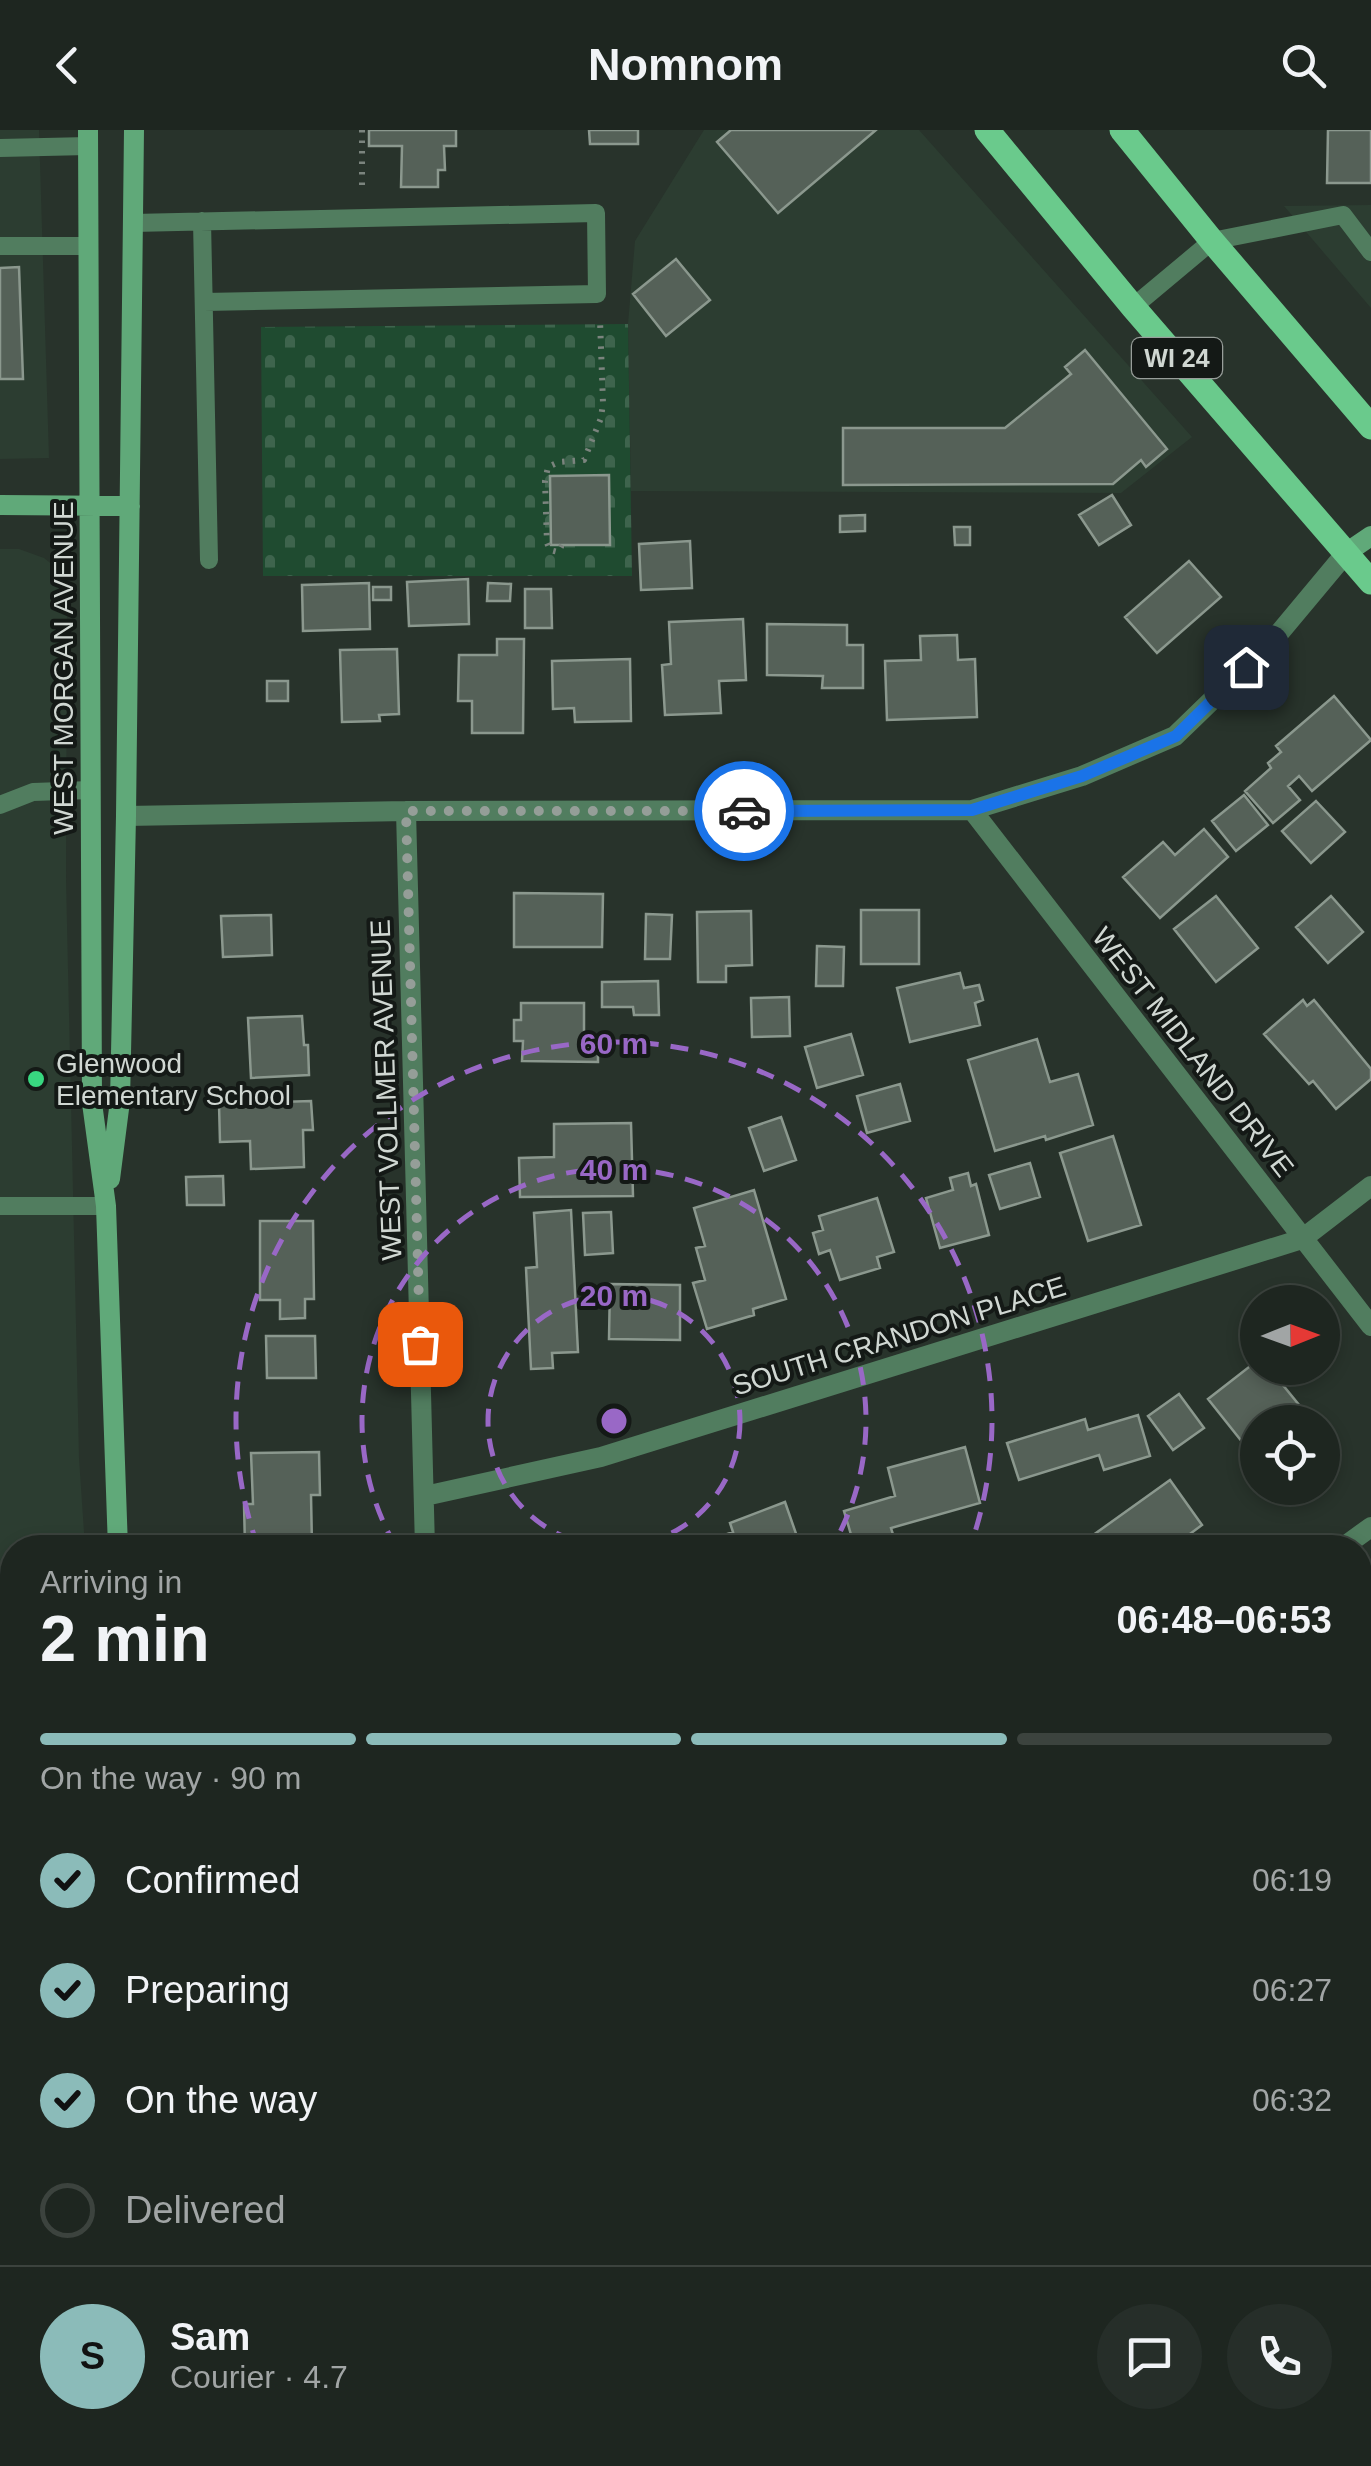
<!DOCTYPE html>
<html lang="en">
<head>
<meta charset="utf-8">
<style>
  :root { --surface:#1e2620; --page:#262e29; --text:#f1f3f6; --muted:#a1a5a5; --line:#3c433e; --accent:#8bbbb9 }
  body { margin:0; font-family:Helvetica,sans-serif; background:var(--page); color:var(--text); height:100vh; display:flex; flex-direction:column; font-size:38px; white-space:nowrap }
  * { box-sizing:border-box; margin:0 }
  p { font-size:32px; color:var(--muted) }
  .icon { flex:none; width:55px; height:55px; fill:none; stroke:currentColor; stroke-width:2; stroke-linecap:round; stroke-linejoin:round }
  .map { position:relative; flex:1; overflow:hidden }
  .sheet { position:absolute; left:0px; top:1405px; width:1372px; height:932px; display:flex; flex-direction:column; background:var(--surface); border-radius:40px 40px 0 0; box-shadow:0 5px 15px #0003,0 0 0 2px var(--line) }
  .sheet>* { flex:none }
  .needle { width:65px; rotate:89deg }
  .controls { position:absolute; left:1240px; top:1155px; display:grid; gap:20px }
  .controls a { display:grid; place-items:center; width:100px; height:100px; border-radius:50%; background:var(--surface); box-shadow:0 5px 15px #0003,0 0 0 2px var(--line); font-size:50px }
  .pin { position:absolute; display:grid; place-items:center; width:85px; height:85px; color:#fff; margin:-42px; border-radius:20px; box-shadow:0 5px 15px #0006 }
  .courier { position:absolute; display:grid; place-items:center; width:100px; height:100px; margin:-50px; border:8px solid #1a73e8; border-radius:50%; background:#fff; color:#222; box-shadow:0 2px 12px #0007 }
  .headline em { font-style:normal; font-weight:600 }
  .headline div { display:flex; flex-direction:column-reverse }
  .headline { display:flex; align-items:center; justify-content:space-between; height:170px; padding:0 40px }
  h1 { font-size:65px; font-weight:600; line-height:75px }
  .bar { display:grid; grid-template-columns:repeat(4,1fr); gap:15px 10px; align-content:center; height:120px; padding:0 40px }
  .bar i { height:12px; border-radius:8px; background:var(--line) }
  .bar .current { background:var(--accent) }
  .bar p { grid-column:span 4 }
  .line { display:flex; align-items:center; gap:25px; padding:0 40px; border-top:2px solid var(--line) }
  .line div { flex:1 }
  .round { display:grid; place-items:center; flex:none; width:105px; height:105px; border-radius:52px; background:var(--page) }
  ol { padding:0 40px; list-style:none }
  li { display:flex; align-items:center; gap:30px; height:110px }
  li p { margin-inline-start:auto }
  li .icon { padding:10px; border-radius:50%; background:var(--accent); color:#111; stroke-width:4 }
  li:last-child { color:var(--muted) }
  li i { width:55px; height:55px; border:5px solid var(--line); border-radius:50% }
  header { display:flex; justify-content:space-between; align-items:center; height:130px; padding:0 40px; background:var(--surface); font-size:45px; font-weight:600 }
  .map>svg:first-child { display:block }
  .built { fill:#2c3d31 }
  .cemetery { fill:url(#cemetery-stones) }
  .building { fill:#556158; stroke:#8b988e; stroke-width:2.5 }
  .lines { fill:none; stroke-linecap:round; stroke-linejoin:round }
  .path { stroke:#7b847e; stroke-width:6; stroke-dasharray:2.5 8; stroke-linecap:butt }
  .lane { stroke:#517d5f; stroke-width:18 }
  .street { stroke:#517d5f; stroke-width:20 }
  .secondary { stroke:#60a979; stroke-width:20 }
  .primary { stroke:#6aca8c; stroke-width:25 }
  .done { stroke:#959e98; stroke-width:10; stroke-dasharray:0 18 }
  .route { stroke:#1a73e8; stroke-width:12 }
  .ring { fill:none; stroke:#9968c6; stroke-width:5; stroke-dasharray:18 12 }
  .poi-dot { fill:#38d880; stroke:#141916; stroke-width:4 }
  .labels { text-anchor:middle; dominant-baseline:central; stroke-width:8; stroke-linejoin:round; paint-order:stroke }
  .shield { fill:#141916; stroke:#989e9a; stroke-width:2.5 }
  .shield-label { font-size:25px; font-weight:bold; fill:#d0d7d2 }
  .street-label { font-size:28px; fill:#d0d7d2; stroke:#141916 }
  .poi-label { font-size:28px; fill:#d0d7d2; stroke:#141916; text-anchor:start }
  .centre { fill:#9968c6; stroke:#141916; stroke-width:5 }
  .ring-label { font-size:30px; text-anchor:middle; font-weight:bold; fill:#9968c6; stroke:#141916; stroke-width:8; stroke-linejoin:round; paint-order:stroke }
</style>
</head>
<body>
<header><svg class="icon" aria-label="back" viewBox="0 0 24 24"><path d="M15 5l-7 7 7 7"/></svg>Nomnom<svg class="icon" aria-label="search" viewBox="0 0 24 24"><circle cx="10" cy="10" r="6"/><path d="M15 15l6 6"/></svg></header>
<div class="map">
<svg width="1371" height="2336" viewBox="0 0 1371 2336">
  <defs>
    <pattern id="cemetery-stones" width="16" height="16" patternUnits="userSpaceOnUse" patternTransform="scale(2.5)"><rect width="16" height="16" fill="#1f4b30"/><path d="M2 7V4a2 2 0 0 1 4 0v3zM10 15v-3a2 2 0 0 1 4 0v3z" fill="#3e644d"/></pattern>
  </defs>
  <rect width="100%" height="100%" fill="#28332b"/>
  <path class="built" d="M0,0H39L49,328L0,329Z
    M704,0H919L1192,307L1121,363L631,361L628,194L635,111Z
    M1371,75V178L1284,76Z
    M0,419H19L44,428L54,436L67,458L66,750L79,1328L85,1417L12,1418V1593H0Z"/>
  <path class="cemetery" d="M628,194L632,446H263L261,197Z"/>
  <path class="building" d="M369,0H456V16H444L445,40H438V57H401L402,16H369Z
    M589,0H638V14H590Z
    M731,0H876L778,83L717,12Z
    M1328,0H1371V53H1327Z
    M676,129L710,170L666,206L633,164Z
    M19,137L23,249H0V138Z
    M1085,220L1167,319L1146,337L1141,330L1113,354L843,355V298H1005L1071,244L1065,237Z
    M609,345L610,415H551L550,346Z
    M1112,365L1131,395L1099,415L1079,385Z
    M865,385V401L840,402V386Z
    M954,397H970V415H955Z
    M690,411L692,458L641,460L639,414Z
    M1189,431L1221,467L1157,523L1125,487Z
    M468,449L469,494L409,496L407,452Z
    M369,453L370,499L303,501L302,455Z
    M488,453L511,454L510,471H487Z
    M373,457H391V470H373Z
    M525,459H551L552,498H525Z
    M743,489L746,550L719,551L721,583L665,585L662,535L671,534L669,492Z
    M767,494L847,495V515H863V558H822L823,546L767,545Z
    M957,505L958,530L975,529L977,587L887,590L885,531L921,530L920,506Z
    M497,509H524L523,603H472V571H458L459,525H497Z
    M397,519L399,584L379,585L380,591L342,592L340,520Z
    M630,529L631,591L575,592L574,578L553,579L552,531Z
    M267,551H288V571H267Z
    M1334,566L1371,610L1312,661L1299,646L1288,656L1300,670L1273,693L1245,661L1271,638L1268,633L1281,622L1276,616Z
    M1244,665L1268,695L1236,721L1212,691Z
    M1316,671L1345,702L1311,733L1282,701Z
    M1204,699L1228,727L1160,788L1123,747L1163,712L1175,725Z
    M514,763L603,764L602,817H514Z
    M1216,766L1258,818L1216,852L1174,799Z
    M1331,766L1363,802L1328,833L1296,797Z
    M861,780H919V834H861Z
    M751,781L752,835L726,836V852H698L697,782Z
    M646,784L672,785L670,829H645Z
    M271,785L272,825L223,827L221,786Z
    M817,816L844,817L843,856H816Z
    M960,843L964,858L979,855L983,870L975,873L980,895L910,912L897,858Z
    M658,851L659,885H634L633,877H602V852Z
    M789,867L790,906L752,907L751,868Z
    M1303,870L1307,876L1314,870L1371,939V949L1336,979L1313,951L1309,954L1264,904Z
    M521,873H584V906H598V932L522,931L523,911H514V890H521Z
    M302,886L304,915H308L309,945L251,948L248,888Z
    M851,904L863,945L817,958L805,917Z
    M1037,909L1050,952L1078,944L1093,995L1046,1010L1045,1006L995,1021L968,930Z
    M900,954L910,991L867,1003L857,966Z
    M311,971L313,1000H303L304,1037L251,1039L250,1011L220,1012L219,974Z
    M781,987L796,1030L764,1041L749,998Z
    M631,993L633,1066L520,1067L519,1028L554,1027V994Z
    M1113,1006L1141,1095L1088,1111L1060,1023Z
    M1030,1033L1040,1067L1000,1079L989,1045Z
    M968,1043L971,1056L976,1054L989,1105L940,1118L926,1068L953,1060L950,1048Z
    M223,1046L224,1075H187L186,1047Z
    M754,1060L786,1169L753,1179L754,1185L707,1199L693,1153L705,1150L696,1118L705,1116L694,1078Z
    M877,1068L894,1122L877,1127L880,1138L840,1150L830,1120L819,1124L813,1103L823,1100L819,1086Z
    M571,1080L578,1222L552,1223L553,1238L531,1239L526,1138L537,1137L534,1083Z
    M611,1082L613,1123L585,1125L583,1083Z
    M260,1091H313L314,1169H305V1188L280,1189V1170H260Z
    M610,1154L680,1155V1210L609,1209Z
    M266,1206H315L316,1248H267Z
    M1258,1230V1238H1269L1313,1292H1258V1310L1247,1318L1208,1269Z
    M1179,1264L1204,1298L1173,1320L1148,1286Z
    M1138,1285L1150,1326L1104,1340L1099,1325L1019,1350L1007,1313L1085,1289L1088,1300Z
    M965,1317L980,1373L891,1398L896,1414L884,1418H855L844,1381L895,1366L888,1338Z
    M319,1322L320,1365H311L312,1416L245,1417L244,1374H253L251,1323Z
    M1170,1350L1202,1395L1171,1418H1075Z
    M785,1372L801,1418H700L699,1414L733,1402L730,1393Z
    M1360,1547L1371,1563V1593L1360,1601Z
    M0,1740H12V1792H0Z
    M0,2005H12V2067H0Z
    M1371,2043V2115L1360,2059V2045Z
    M12,2264V2325H44L0,2333V2266Z
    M1371,2275V2322L1360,2324V2278Z
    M375,2325L377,2336H336L335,2332Z
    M457,2325H512L514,2336H459Z
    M730,2325H756L757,2333L763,2332L764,2336H732Z
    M830,2325H876L878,2331L854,2336H832Z
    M1121,2325H1213L1215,2336H1065Z
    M1252,2325H1358L1315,2336H1254Z"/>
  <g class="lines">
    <path class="path" d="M362,0V59
      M562,415L558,422L550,420L547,413L545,351L548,337L559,332L584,330L601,288L603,273L600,190"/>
    <path class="lane" d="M0,18L88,16
      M202,91L209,430
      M133,93L596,83L597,164L204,172
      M0,116H89
      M1133,177L1212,111L1343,85L1371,122
      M0,675L33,662L91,660
      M0,1076H106"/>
    <path class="street" d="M972,680L1371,1196
      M406,681L425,1418
      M126,686L406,681L972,680L1082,646L1175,606L1270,514L1346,423
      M425,1366L601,1327L1302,1109L1371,1056
      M1342,1418L1371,1397
      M0,1636H12
      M1360,1947L1371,1945
      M0,2188L12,2186
      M970,2325L972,2336"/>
    <path class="secondary" d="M88,0L92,973L106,1076L118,1418
      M0,375L130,376
      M1346,423L1371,406
      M110,1049L120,971L126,686L134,0
      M174,2325V2336"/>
    <path class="primary" d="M987,0L1133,177L1371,452
      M1122,0L1212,111L1371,297"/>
  </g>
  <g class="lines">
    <path class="done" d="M420,1214L406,681H744"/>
    <path class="route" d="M744,681L972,680L1082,646L1176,606L1246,537"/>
  </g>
  <g class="ring">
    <circle cx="614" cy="1291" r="126"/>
    <path d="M396 1417A252 252 0 1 1 832 1417"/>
    <path d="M258 1417A378 378 0 1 1 970 1417"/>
  </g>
  <circle class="poi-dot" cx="36" cy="949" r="10"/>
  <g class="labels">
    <rect class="shield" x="1132" y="208" width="90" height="40" rx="8"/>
    <g class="shield-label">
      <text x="1177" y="228">WI 24</text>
    </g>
    <g class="street-label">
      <text transform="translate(63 538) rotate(-90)">WEST MORGAN AVENUE</text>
      <text transform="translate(1193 922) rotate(52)">WEST MIDLAND DRIVE</text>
      <text transform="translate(386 960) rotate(-92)">WEST VOLLMER AVENUE</text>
      <text transform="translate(899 1206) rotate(-17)">SOUTH CRANDON PLACE</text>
    </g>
    <g class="poi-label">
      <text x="56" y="933">Glenwood<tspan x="56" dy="32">Elementary School</tspan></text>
    </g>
  </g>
  <circle cx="614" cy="1291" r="15" class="centre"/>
  <g class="ring-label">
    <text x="614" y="924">60 m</text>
    <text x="614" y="1050">40 m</text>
    <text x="614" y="1176">20 m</text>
  </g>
</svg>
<div class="controls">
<a><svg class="needle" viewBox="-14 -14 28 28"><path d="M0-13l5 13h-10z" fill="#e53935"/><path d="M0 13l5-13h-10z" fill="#a1a5a5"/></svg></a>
<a><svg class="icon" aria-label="locate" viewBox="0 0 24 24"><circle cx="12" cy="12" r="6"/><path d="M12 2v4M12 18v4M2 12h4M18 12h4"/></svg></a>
</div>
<div class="pin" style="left:420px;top:1214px;background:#ea580c"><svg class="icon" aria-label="bag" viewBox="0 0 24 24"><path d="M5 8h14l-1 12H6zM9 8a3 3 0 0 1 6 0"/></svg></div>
<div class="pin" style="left:1246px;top:537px;background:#1f2937"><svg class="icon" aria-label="home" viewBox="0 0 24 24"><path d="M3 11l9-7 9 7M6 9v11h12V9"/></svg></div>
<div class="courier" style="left:744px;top:681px"><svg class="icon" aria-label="car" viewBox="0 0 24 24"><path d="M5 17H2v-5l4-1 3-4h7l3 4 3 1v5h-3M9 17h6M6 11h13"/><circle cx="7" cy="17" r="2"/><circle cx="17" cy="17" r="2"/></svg></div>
<section class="sheet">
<div class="headline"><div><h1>2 min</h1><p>Arriving in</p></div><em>06:48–06:53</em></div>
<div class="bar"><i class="current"></i><i class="current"></i><i class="current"></i><i></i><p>On the way · 90 m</p></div>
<ol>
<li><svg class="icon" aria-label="check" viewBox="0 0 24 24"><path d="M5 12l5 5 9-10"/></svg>Confirmed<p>06:19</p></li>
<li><svg class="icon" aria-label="check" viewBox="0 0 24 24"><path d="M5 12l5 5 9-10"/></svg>Preparing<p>06:27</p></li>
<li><svg class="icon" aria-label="check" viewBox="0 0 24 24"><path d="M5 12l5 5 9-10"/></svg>On the way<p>06:32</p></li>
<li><i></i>Delivered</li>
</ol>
<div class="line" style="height:180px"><b class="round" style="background:var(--accent);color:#111">S</b><div><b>Sam</b><p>Courier · 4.7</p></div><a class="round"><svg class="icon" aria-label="chat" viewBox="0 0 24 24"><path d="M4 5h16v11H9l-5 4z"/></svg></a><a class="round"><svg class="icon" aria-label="phone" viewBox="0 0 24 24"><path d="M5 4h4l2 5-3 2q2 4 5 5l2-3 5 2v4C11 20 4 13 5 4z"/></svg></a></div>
</section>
</div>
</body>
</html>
